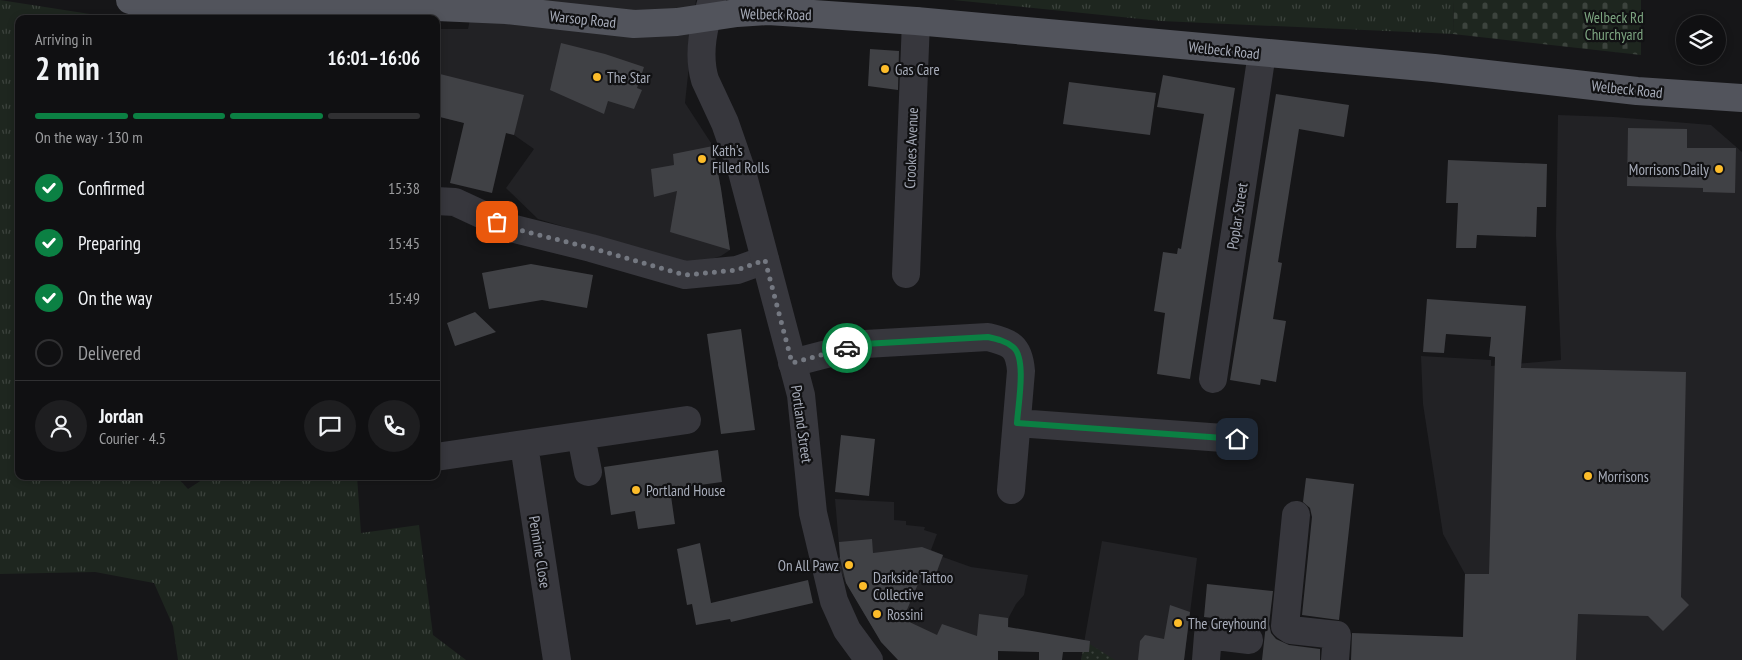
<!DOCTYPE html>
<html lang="en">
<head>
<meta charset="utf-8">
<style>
  :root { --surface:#101012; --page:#1e1e20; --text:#f1f3f6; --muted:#9c9d9f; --line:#303032; --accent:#0b8043 }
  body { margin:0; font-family:"PT Sans Narrow",sans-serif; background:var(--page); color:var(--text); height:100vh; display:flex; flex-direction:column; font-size:19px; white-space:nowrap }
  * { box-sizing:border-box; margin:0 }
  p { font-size:16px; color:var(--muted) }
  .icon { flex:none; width:28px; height:28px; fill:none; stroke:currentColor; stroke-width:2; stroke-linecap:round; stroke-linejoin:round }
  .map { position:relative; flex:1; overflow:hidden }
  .details { position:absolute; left:15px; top:15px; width:425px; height:465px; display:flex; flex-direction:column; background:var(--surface); border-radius:10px; box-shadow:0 2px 8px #0003,0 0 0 1px var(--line) }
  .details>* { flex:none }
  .buttons { position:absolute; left:1676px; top:15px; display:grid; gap:10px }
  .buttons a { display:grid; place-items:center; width:50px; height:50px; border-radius:50%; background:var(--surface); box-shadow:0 2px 8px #0003,0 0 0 1px var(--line); font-size:25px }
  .pin { position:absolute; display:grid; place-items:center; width:42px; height:42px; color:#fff; margin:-21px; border-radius:10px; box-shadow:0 2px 8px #0006 }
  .courier { position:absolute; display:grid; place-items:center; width:50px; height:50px; margin:-25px; border:4px solid #0b8043; border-radius:50%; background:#fff; color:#222; box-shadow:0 1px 6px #0007 }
  .head em { font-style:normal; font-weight:800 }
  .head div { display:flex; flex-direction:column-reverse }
  .head { display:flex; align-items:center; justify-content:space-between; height:85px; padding:0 20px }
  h1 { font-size:32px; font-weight:800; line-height:38px }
  .bar { display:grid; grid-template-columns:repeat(4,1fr); gap:8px 5px; align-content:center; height:60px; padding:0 20px }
  .bar i { height:6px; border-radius:4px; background:var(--line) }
  .bar .active { background:var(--accent) }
  .bar p { grid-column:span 4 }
  .line { display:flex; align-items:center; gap:12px; padding:0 20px; border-top:1px solid var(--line) }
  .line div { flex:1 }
  .round { display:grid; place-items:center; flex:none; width:52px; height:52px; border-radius:26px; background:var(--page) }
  ol { padding:0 20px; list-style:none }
  li { display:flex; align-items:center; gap:15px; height:55px }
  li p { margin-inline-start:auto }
  li .icon { padding:5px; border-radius:50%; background:var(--accent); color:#fff; stroke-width:4 }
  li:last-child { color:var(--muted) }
  li i { width:28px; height:28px; border:2px solid var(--line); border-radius:50% }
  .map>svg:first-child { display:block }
  .built { fill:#222225 }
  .grass { fill:url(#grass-dots) }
  .cemetery { fill:url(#cemetery-stones) }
  .park { fill:url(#park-tufts) }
  .building { fill:#404145 }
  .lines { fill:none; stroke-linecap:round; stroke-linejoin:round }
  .minor { stroke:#37373d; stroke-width:28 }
  .tertiary { stroke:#37373d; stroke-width:28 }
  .primary { stroke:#52545c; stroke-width:28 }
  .done { stroke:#747881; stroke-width:5; stroke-dasharray:0 9 }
  .route { stroke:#0b8043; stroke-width:6 }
  .poi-dot { fill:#fcbc2a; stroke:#111113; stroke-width:2 }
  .labels { text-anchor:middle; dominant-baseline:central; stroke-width:4.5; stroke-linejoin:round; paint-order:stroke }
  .street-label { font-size:15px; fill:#a7acb9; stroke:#111113 }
  .park-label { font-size:15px; fill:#7da581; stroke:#111113 }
  .poi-label { font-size:15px; fill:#a7acb9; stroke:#111113; text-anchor:start }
</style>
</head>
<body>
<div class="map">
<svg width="1742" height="660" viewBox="0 0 1742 660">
  <defs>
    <pattern id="grass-dots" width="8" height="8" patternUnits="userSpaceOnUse" patternTransform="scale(1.25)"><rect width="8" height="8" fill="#1e261f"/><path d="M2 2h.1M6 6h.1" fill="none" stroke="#3c433d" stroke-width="1.8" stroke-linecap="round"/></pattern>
    <pattern id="cemetery-stones" width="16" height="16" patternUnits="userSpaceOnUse" patternTransform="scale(1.25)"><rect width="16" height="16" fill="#1e261f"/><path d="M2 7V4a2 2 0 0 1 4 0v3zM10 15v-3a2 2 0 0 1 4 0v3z" fill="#3c433d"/></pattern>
    <pattern id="park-tufts" width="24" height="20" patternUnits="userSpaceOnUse" patternTransform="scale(1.25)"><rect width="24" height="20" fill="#1e261f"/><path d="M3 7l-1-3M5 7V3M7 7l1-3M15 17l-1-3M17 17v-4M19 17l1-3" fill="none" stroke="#3c433d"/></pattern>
  </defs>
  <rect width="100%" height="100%" fill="#161618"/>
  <path class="built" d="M474,0H696L685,103L713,146L721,189L730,250L721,256L698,263L676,260L538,219L506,188L534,149L514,135L436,116V29H468Z
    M1558,115L1614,117L1711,125L1742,152V660H1462L1465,574L1443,534L1423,404L1421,356L1491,360V366L1561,360L1556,235Z
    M835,499L894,502V520L906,521V525L925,527L924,530L937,534L931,550L943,555V557L971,567L1028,575L1024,595L1016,604L1009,617L1006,651H998V660H899L876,633L845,581L836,559L840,557Z
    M1102,541L1197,558L1184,660H1081Z"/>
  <path class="grass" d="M1085,641L1115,660H1081Z"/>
  <path class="cemetery" d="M1454,0H1641V55L1453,34Z"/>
  <path class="park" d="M0,0L122,19H19V476H176L188,489L208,476H357L361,533L419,525L433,635L466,660H178L173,626L154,583L95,572L0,574Z
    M953,0H1454L1453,34L1161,21Z"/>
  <path class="building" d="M561,43L605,54L644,67L637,88L642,90L634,109L608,101L604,114L550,90Z
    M870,49L899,51L898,90L868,86Z
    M436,73L524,95L514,135L506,133L492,193L450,183L464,123L436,116Z
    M1163,75L1235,88L1190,379L1157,374L1165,313L1154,311L1163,252L1177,254L1178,248L1181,249L1204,114L1157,107Z
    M1069,82L1156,93L1150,135L1063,124Z
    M1276,94L1349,105L1344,137L1299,129L1278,262L1282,263L1273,319L1286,321L1276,382L1261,379L1260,385L1230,380Z
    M1628,128L1687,129V148H1736L1735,193L1703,192V188L1627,186Z
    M713,146L721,189L730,250L670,232L677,191L654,197L651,169L674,165L673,154Z
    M1448,160L1547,164L1546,207H1537L1536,237L1477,235L1476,248H1456L1458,203H1446Z
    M531,264L593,275L587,308L542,300L489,309L482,273Z
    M1427,299L1526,306L1521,368L1686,372L1681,597L1689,605L1663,631L1648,616L1578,614L1576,660H1351L1352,633L1463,637L1465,574H1489L1495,357L1489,356L1491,337L1446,334L1444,353L1423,352Z
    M475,312L496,332L455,346L447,323Z
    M741,329L755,430L721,434L707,334Z
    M841,435L875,439L869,496L835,492Z
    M718,450L722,482L670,489L675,524L638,529L635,511L611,515L604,467Z
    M1306,478L1354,484L1339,620L1302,615L1312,517L1310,508L1303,502Z
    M872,539L873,553L922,547L943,555L933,582L921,577L903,619L937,635L942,624L977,636L979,614L1008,618V627L1090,641L1089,652H1063L1062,660H1039V652L998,651V660H898L881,642L846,583L840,558L839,542Z
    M700,543L711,603L808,580L813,603L731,622L730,619L696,625L692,604L687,605L677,549Z
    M1207,584L1273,591L1269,624L1271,633L1276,639L1289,645L1320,649V660H1262L1266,624L1204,617Z
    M1170,605L1190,612L1184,660H1138L1140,641L1145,635L1164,639Z"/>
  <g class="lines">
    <path class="minor" d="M436,201L455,202L511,228L591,248L685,275L737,270L765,260
      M906,274L916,21
      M792,363L865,344L988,337C1011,343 1019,346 1021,371L1011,490
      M1213,379L1262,53
      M1017,423L1237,439
      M581,436L588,472
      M524,445L557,660
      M436,457L687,420
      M1296,515L1285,626L1291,630L1337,635L1335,660
      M1206,660L1208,635L1249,640"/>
    <path class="tertiary" d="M712,0C704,25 697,53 705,80L725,123L742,172L801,395L813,513L834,601L847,630L869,660"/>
    <path class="primary" d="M130,0L239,12H316L437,7L506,10L634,24L677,22L737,13L768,11L799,13L916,21L1434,68L1637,91L1742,98"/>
  </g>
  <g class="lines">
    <path class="done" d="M497,222L511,228L591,248L685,275L737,270L765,260L792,363L847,348"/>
    <path class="route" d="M847,348L864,344L988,337C997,339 1006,341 1013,347C1027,358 1018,405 1017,423L1237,439"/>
  </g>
  <g class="poi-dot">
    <circle cx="885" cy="69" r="5"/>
    <circle cx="597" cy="77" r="5"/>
    <circle cx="702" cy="159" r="5"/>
    <circle cx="1719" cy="169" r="5"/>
    <circle cx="1588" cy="476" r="5"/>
    <circle cx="636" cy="490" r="5"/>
    <circle cx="849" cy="565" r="5"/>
    <circle cx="863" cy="586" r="5"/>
    <circle cx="877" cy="614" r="5"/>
    <circle cx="1178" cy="623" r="5"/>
  </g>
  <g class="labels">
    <g class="street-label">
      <text transform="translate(776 14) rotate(1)">Welbeck Road</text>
      <text transform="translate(583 19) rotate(6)">Warsop Road</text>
      <text transform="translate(1224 50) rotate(6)">Welbeck Road</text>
      <text transform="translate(1627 89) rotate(6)">Welbeck Road</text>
      <text transform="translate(911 148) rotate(-88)">Crookes Avenue</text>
      <text transform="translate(1237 216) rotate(-81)">Poplar Street</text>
      <text transform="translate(802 424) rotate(82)">Portland Street</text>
      <text transform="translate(540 552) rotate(81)">Pennine Close</text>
    </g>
    <g class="park-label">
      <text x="1614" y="17">Welbeck Rd<tspan x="1614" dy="17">Churchyard</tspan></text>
    </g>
    <g class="poi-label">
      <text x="895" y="69">Gas Care</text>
      <text x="607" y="77">The Star</text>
      <text x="712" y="150">Kath's<tspan x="712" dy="17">Filled Rolls</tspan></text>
      <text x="1709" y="169" text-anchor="end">Morrisons Daily</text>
      <text x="1598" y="476">Morrisons</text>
      <text x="646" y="490">Portland House</text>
      <text x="839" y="565" text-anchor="end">On All Pawz</text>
      <text x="873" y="577">Darkside Tattoo<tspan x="873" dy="17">Collective</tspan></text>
      <text x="887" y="614">Rossini</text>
      <text x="1188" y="623">The Greyhound</text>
    </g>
  </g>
</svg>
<div class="buttons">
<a><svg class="icon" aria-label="layers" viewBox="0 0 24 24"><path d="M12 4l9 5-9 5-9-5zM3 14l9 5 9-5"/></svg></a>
</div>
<div class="pin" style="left:497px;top:222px;background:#ea580c"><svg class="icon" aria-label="bag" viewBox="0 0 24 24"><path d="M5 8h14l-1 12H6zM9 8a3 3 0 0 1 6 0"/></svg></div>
<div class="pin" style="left:1237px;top:439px;background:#1f2937"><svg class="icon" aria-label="home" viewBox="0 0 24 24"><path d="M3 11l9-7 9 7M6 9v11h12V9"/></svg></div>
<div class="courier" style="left:847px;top:348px"><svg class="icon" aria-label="car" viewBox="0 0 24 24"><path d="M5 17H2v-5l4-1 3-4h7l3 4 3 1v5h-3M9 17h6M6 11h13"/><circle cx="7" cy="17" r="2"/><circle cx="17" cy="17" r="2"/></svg></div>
<section class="details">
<div class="head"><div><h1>2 min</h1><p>Arriving in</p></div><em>16:01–16:06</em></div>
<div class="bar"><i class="active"></i><i class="active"></i><i class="active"></i><i></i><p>On the way · 130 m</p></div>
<ol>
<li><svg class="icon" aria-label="check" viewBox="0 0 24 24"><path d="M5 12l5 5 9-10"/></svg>Confirmed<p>15:38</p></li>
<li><svg class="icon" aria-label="check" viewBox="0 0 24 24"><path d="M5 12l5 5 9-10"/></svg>Preparing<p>15:45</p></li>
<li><svg class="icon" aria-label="check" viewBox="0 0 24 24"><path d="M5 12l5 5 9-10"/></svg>On the way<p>15:49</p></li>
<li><i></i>Delivered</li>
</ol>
<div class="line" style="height:90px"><a class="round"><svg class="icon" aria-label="person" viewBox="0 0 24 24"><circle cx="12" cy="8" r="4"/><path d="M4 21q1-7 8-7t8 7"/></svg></a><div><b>Jordan</b><p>Courier · 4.5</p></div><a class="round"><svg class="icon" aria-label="chat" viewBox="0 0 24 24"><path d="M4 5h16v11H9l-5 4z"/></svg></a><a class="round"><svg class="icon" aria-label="phone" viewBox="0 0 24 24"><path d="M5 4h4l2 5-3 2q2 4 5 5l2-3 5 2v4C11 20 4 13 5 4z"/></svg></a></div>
</section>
</div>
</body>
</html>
